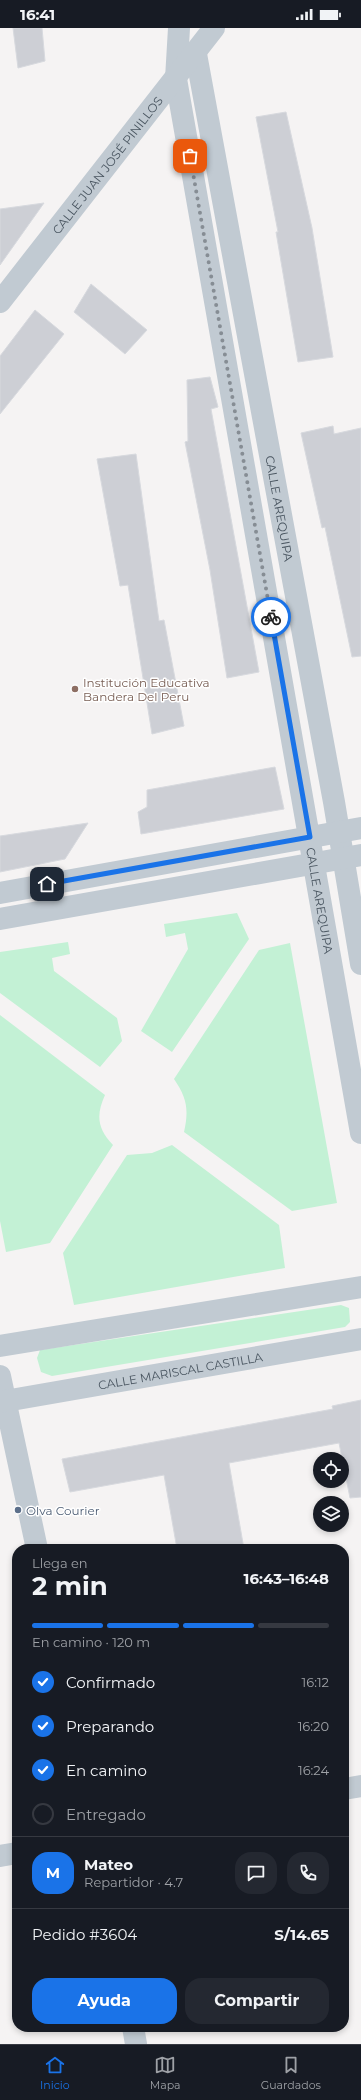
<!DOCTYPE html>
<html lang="es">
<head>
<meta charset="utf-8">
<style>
  :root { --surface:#171b24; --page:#242831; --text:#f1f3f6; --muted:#9ea1a6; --line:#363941; --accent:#1a73e8 }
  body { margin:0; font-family:Montserrat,sans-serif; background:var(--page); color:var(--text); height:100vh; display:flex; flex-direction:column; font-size:15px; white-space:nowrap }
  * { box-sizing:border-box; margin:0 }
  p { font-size:13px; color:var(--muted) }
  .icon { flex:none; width:22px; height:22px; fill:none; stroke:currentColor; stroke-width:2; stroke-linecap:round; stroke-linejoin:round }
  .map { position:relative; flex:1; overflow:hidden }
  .drawer { position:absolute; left:12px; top:1516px; width:337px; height:488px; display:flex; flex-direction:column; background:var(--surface); border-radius:16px; box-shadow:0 2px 6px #0003 }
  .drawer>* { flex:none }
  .controls { position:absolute; left:313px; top:1424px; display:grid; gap:8px }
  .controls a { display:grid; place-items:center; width:36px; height:36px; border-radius:50%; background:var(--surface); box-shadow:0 2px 6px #0003; font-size:20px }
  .pin { position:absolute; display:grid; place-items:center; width:34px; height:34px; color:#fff; margin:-17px; border-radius:8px; box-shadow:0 2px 6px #0006 }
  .courier { position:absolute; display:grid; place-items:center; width:40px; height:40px; margin:-20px; border:3px solid #1a73e8; border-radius:50%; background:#fff; color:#222; box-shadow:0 1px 5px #0007 }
  .headline em { font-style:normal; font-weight:700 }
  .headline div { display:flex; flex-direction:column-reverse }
  .headline { display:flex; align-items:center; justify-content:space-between; height:68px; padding:0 20px }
  h1 { font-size:26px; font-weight:700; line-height:30px }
  .bar { display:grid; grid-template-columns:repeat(4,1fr); gap:6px 4px; align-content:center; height:48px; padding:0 20px }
  .bar i { height:5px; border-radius:3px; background:var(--line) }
  .bar .selected { background:var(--accent) }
  .bar p { grid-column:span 4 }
  .line { display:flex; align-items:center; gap:10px; padding:0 20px; border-top:1px solid var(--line) }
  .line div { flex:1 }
  .round { display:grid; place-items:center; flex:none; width:42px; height:42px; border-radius:16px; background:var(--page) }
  ol { padding:0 20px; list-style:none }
  li { display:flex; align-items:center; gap:12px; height:44px }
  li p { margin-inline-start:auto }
  li .icon { padding:4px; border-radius:50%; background:var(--accent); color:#fff; stroke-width:4 }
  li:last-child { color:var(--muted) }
  li i { width:22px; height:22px; border:2px solid var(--line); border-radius:50% }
  .action { display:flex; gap:8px; margin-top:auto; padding:8px 20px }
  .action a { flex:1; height:46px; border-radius:16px; background:var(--accent); color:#fff; font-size:16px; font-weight:700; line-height:46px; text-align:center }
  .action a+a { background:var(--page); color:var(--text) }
  .status { display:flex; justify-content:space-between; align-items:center; height:28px; padding:0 20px; background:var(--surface); direction:ltr }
  .status svg { height:11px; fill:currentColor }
  .tab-bar { display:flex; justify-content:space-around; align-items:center; height:56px; border-top:1px solid var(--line); background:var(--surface); font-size:11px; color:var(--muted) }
  .tab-bar a { display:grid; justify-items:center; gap:2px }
  .tab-bar .selected { color:var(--accent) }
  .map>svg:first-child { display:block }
  .green { fill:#c3f1d5 }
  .building { fill:#cdcfd5; stroke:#d7d9de }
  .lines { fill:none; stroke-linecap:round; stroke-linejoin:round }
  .minor { stroke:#c1cad2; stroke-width:22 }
  .tertiary { stroke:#c1cad2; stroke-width:22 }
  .done { stroke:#868d94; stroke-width:4; stroke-dasharray:0 7.2 }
  .route { stroke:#1a73e8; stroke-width:5 }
  .education-dot { fill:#8d6e63; stroke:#fff; stroke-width:1.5 }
  .service-dot { fill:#5c6f8a; stroke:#fff; stroke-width:1.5 }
  .labels { text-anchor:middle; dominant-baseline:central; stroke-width:3; stroke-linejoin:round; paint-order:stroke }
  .street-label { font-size:12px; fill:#4a5661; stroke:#fff }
  .education-label { font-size:12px; fill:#785e54; stroke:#fff; text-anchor:start }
  .service-label { font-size:12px; fill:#4e5e75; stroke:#fff; text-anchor:start }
</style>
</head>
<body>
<div class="status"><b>16:41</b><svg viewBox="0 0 49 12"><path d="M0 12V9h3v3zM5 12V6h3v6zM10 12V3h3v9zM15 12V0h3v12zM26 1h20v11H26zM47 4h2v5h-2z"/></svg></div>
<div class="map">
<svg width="361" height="2016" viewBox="0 0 361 2016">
  <rect width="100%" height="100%" fill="#f5f3f3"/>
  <path class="green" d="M237,885L249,911L172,1024L141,1003L188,921L185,905L166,909L164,896Z
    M68,914L70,926L52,930L54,943L117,990L122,1013L100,1039L0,965V924Z
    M290,915L337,1175L292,1183L184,1104C189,1082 187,1070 174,1051L259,922Z
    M0,987L105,1067C96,1087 97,1100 113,1117L50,1215L6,1224L0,1193Z
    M172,1117L279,1197L285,1240L74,1277L63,1225L127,1127L152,1125Z
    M341,1277L349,1280L350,1294L345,1299L52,1348L41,1344L37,1330L40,1322Z"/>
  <path class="building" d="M13,0H42L45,33L18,40Z
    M286,84L312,200L333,329L298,334L276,204H278L256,89Z
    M44,175L0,237V181Z
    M91,256L147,302L125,326L74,284Z
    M35,282L64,306L0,386V328Z
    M210,349L218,379L211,381L259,644L227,650L210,542L185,414L188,413L187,352Z
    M333,398L334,406L361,400V628L352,629L325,499L322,500L301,405Z
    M136,426L159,593L164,592L184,698L152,706L128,557L120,558L97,431Z
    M275,739L284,781L141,806L138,784L147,779V762Z
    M88,795L65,831L0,844V808Z
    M361,1372V1469L350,1470L339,1415L229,1435L244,1521H177L164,1447L70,1464L62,1431L333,1381L332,1378Z"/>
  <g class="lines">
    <g class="minor">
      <path id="s1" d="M179,0L176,51L361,1105"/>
      <path id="s2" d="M196,26L334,774L361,936"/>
      <path d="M0,865L361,800"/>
      <path d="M0,891L361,827"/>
      <path d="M0,1318L361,1259"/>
      <path d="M0,1348L37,1521"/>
      <path id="s3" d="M0,1374L361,1311"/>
      <path d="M344,1761L361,1758"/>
      <path d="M0,1828L17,1825"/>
      <path d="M133,1999L136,2016"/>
    </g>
    <path class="tertiary" id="s4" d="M0,274L214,0"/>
  </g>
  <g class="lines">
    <path class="done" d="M190,128L271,589"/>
    <path class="route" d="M47,856L310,809L271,589"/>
  </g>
  <circle class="education-dot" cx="75" cy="661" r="4"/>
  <circle class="service-dot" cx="18" cy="1482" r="4"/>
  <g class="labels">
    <g class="street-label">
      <text stroke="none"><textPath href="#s4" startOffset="174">CALLE JUAN JOSÉ PINILLOS</textPath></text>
      <text stroke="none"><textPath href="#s2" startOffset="462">CALLE AREQUIPA</textPath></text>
      <text stroke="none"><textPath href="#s1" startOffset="885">CALLE AREQUIPA</textPath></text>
      <text stroke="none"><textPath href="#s3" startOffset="183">CALLE MARISCAL CASTILLA</textPath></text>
    </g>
    <g class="education-label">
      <text x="83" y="654">Institución Educativa<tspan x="83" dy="14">Bandera Del Peru</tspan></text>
    </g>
    <g class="service-label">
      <text x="26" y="1482">Olva Courier</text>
    </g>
  </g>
</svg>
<div class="controls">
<a><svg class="icon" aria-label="locate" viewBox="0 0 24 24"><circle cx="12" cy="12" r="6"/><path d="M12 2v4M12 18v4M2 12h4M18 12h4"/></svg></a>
<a><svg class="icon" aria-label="layers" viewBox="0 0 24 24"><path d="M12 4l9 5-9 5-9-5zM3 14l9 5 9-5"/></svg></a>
</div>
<div class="pin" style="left:190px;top:128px;background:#ea580c"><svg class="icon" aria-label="bag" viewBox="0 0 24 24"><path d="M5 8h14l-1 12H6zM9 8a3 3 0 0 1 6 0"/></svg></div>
<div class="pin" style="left:47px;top:856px;background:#1f2937"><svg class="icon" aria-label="home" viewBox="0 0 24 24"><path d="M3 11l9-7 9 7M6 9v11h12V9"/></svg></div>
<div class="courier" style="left:271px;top:589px"><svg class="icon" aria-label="bike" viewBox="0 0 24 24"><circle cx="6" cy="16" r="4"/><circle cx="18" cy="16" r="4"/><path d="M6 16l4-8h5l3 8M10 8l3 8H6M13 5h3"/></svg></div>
<section class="drawer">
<div class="headline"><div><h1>2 min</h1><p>Llega en</p></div><em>16:43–16:48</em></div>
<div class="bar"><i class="selected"></i><i class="selected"></i><i class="selected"></i><i></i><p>En camino · 120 m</p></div>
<ol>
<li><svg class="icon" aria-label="check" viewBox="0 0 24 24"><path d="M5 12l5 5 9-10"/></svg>Confirmado<p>16:12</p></li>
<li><svg class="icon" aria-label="check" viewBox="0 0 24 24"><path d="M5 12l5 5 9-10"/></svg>Preparando<p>16:20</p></li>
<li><svg class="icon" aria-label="check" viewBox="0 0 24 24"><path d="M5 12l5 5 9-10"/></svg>En camino<p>16:24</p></li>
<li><i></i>Entregado</li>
</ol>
<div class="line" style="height:72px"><b class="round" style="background:var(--accent);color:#fff">M</b><div><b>Mateo</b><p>Repartidor · 4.7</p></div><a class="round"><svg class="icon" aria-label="chat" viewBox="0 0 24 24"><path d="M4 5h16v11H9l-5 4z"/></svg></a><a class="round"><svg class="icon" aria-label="phone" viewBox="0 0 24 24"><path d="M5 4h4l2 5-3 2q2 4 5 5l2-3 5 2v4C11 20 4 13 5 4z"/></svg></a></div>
<div class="line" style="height:52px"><div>Pedido #3604</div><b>S/14.65</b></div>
<div class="action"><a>Ayuda</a><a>Compartir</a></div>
</section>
</div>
<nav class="tab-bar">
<a class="selected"><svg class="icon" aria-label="home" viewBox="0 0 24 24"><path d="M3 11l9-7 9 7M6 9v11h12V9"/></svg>Inicio</a>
<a><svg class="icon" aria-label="map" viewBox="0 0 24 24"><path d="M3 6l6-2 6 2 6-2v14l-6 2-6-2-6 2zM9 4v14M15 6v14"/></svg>Mapa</a>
<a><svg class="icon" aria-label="saved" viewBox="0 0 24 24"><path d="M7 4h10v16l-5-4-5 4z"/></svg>Guardados</a>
</nav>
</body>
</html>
